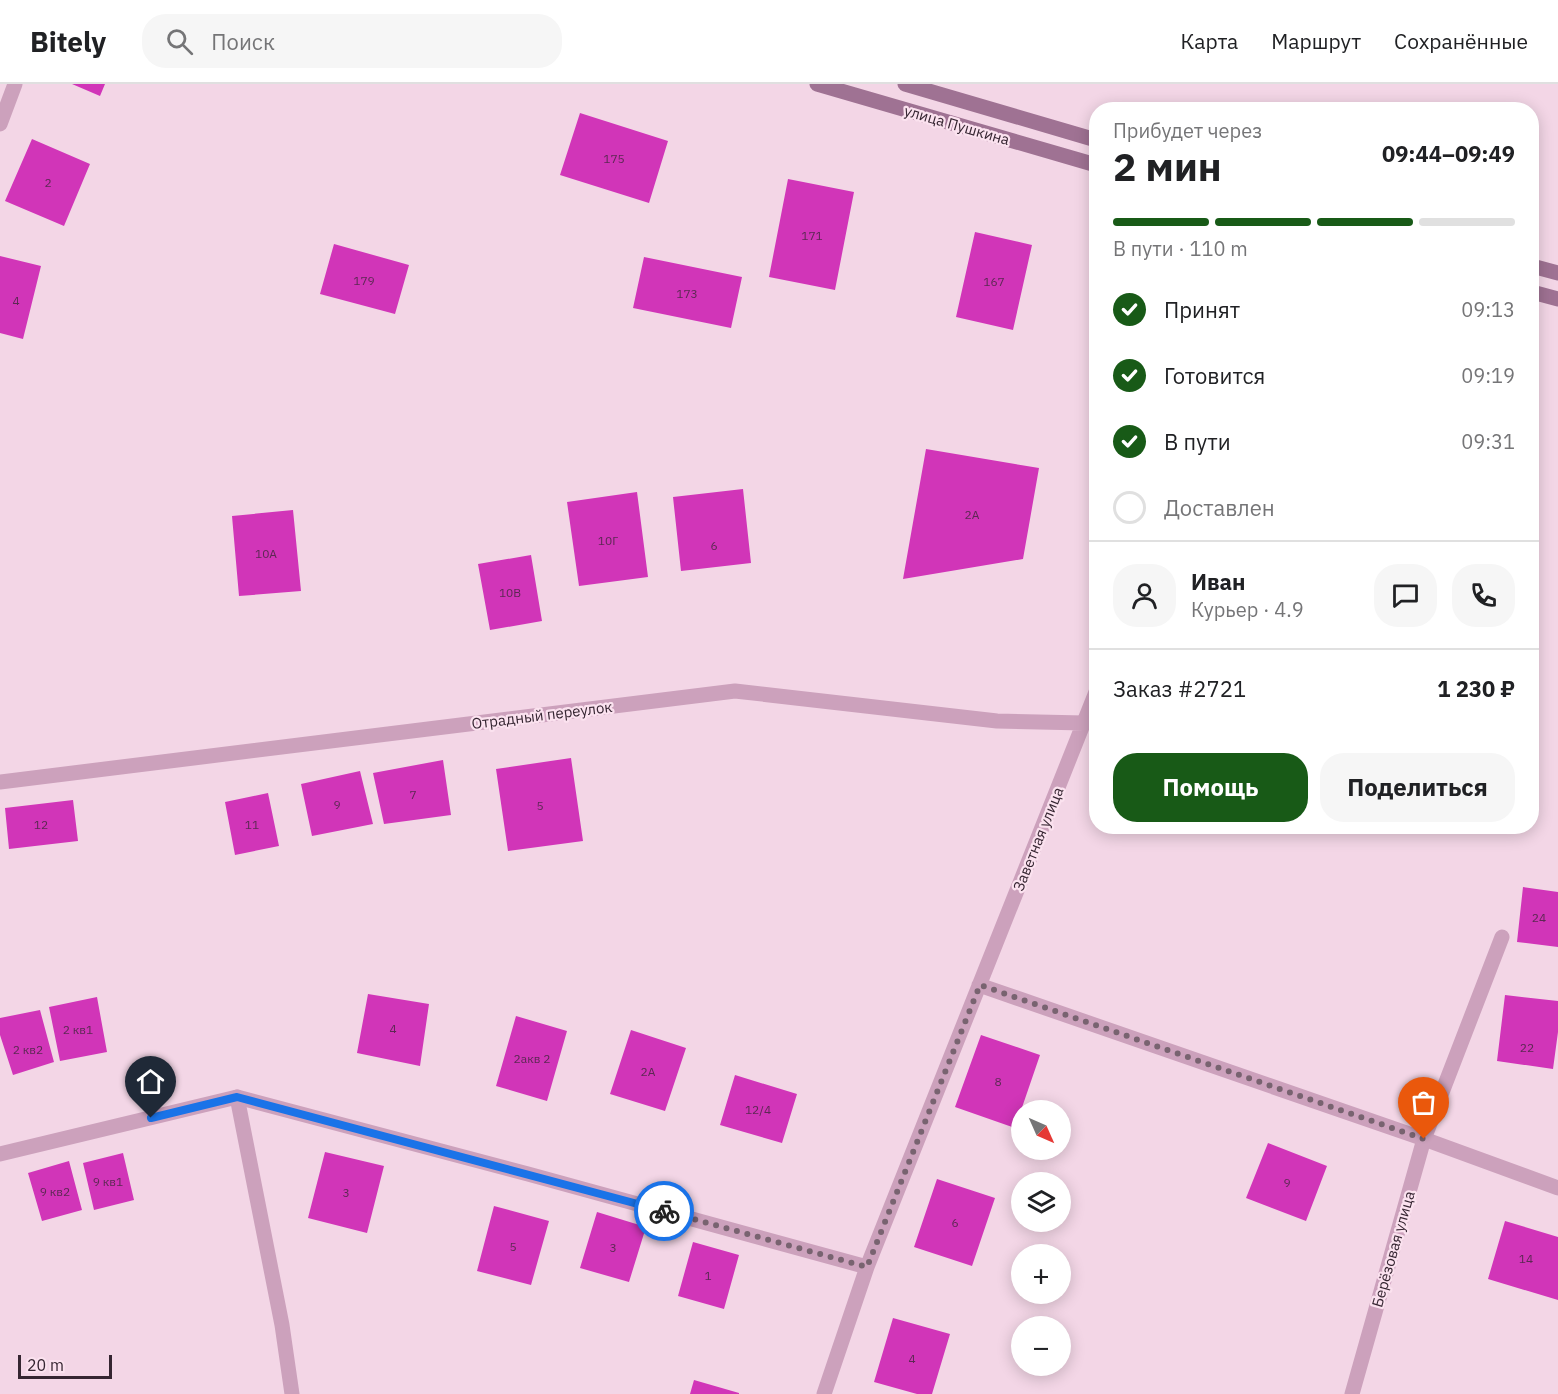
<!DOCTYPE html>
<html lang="ru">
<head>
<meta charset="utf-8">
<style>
  :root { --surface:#fff; --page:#f6f6f6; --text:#202124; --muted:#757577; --line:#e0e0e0; --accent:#185a17 }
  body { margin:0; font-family:"IBM Plex Sans",sans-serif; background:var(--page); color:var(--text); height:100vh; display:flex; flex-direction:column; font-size:22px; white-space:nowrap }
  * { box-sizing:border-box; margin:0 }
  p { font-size:20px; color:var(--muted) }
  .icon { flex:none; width:33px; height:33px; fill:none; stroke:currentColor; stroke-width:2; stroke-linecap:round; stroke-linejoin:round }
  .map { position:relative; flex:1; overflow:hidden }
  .sheet { position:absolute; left:1089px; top:18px; width:450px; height:732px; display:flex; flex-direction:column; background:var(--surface); border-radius:24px; box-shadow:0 3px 15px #0003 }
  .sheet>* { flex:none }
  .needle { width:39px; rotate:135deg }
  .controls { position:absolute; left:1011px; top:1016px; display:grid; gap:12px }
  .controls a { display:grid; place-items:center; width:60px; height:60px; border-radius:50%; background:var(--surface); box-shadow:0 3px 15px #0003; font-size:30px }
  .scale { position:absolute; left:18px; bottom:15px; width:94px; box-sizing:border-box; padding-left:6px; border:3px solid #352531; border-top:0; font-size:16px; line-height:21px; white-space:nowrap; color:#352531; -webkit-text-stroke:4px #fbe2ef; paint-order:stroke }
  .pin { position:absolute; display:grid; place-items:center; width:51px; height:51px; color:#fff; margin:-62px -26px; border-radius:50% 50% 50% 0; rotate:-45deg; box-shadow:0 0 6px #0007 }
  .pin .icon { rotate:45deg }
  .courier { position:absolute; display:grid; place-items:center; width:60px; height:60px; margin:-30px; border:4px solid #1a73e8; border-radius:50%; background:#fff; color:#222; box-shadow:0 2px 8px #0007 }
  .overview em { font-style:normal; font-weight:700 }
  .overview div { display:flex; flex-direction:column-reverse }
  .overview { display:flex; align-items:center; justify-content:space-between; height:102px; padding:0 24px }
  h1 { font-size:39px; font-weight:700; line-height:45px }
  .bar { display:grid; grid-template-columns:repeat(4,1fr); gap:9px 6px; align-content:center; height:72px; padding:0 24px }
  .bar i { height:8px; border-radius:4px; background:var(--line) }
  .bar .active { background:var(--accent) }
  .bar p { grid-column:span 4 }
  .line { display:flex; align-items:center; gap:15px; padding:0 24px; border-top:2px solid var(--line) }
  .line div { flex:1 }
  .round { display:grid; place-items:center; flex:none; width:63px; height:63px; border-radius:24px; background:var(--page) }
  ol { padding:0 24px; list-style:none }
  li { display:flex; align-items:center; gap:18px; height:66px }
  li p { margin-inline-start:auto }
  li .icon { padding:6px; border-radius:50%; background:var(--accent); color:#fff; stroke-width:4 }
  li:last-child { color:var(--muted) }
  li i { width:33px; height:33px; border:3px solid var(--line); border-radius:50% }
  .action { display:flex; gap:12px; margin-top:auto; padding:12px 24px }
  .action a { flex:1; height:69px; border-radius:24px; background:var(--accent); color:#fff; font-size:24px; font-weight:700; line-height:69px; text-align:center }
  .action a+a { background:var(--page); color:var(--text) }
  header { display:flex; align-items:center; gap:36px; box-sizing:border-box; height:84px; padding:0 30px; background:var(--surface); border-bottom:2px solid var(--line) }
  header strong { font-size:28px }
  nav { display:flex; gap:33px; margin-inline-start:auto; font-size:21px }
  .search { width:420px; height:54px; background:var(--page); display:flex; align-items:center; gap:15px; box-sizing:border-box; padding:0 21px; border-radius:24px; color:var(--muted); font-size:22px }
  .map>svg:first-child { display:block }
  .building { fill:#d135b8 }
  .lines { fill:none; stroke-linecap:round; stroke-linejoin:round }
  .lane { stroke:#cca1bc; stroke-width:15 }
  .street { stroke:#cca1bc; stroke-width:15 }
  .secondary { stroke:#9f7293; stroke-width:15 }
  .done { stroke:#786370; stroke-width:6; stroke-dasharray:0 10.8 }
  .route { stroke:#1a73e8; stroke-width:8 }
  .labels { text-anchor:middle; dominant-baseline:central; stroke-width:4.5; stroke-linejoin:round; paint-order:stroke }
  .number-label { font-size:12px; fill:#5c2953 }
  .street-label { font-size:15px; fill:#352531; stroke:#fbe2ef }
</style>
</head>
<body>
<header>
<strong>Bitely</strong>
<div class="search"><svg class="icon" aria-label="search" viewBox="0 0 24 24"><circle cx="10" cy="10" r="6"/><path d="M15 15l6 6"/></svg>Поиск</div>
<nav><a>Карта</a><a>Маршрут</a><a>Сохранённые</a></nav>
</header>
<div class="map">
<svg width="1558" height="1310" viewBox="0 0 1558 1310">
  <rect width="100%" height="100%" fill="#f3d6e6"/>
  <path class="building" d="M72,0H105L100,12Z
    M580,29L668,57L649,119L560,91Z
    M32,55L90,80L64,142L5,117Z
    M788,95L854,108L835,206L769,193Z
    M975,148L1032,161L1013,246L956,233Z
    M334,160L409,181L395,230L320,210Z
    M0,172L41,182L23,255L0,249Z
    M644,173L742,193L731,244L633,224Z
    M926,365L1039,384L1023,475L903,495Z
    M743,405L751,479L681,487L673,413Z
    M637,408L648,493L579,502L567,418Z
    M293,426L301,507L239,512L232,432Z
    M531,471L542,537L490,546L478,480Z
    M571,674L583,757L508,767L496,685Z
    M443,676L451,731L384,740L373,689Z
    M360,687L373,740L312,752L301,700Z
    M268,709L279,762L235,771L225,718Z
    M73,716L78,757L9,765L5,724Z
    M1523,803L1558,808V863L1517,858Z
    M368,910L429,920L420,982L357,969Z
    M1505,911L1558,917V948L1553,985L1497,977Z
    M97,913L107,968L60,977L49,923Z
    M40,926L54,978L13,991L0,951V934Z
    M516,932L567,947L547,1017L496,1002Z
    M631,946L686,964L665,1027L610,1010Z
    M981,951L1040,971L1015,1044L955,1023Z
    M735,991L797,1010L782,1059L720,1041Z
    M1268,1059L1327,1082L1306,1137L1246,1114Z
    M325,1068L384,1082L367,1149L308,1134Z
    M123,1069L134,1116L94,1126L83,1079Z
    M69,1077L82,1126L42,1137L28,1089Z
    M937,1095L995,1114L972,1182L914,1163Z
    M494,1122L549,1137L531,1201L477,1187Z
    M597,1128L646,1143L629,1198L580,1184Z
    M1505,1137L1558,1153V1216L1488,1195Z
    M693,1158L739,1171L724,1225L678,1212Z
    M893,1234L950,1250L932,1310H917L874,1298Z
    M694,1296L739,1309V1310H690Z"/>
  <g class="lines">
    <path class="lane" d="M237,1013L282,1241L292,1310"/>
    <path class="street" d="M0,40L15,0
      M0,698L735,607L997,637L1084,639
      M979,901L1424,1055L1558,1104
      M0,1070L237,1013L528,1090L867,1183
      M824,1310L867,1183L1096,608
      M1352,1310L1424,1055L1502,853"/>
    <path class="secondary" d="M817,0L1096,81
      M905,0L1096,56
      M1532,182L1558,189
      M1532,208L1558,215"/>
  </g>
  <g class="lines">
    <path class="done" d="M664,1127L867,1183L980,901L1424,1055"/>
    <path class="route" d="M151,1034L237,1013L664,1127"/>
  </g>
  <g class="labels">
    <g class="number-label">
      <text x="614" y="74">175</text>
      <text x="48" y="98">2</text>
      <text x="812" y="151">171</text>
      <text x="364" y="196">179</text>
      <text x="994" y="197">167</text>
      <text x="687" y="209">173</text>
      <text x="16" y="216">4</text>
      <text x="972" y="430">2А</text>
      <text x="608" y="456">10Г</text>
      <text x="714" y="461">6</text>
      <text x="266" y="469">10А</text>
      <text x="510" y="508">10В</text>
      <text x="413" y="710">7</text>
      <text x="337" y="720">9</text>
      <text x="540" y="721">5</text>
      <text x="41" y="740">12</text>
      <text x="252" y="740">11</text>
      <text x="1539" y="833">24</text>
      <text x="393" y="944">4</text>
      <text x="78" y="945">2 кв1</text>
      <text x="1527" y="963">22</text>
      <text x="28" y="965">2 кв2</text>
      <text x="532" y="974">2акв 2</text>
      <text x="648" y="987">2А</text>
      <text x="998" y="997">8</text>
      <text x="758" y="1025">12/4</text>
      <text x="108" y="1097">9 кв1</text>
      <text x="1287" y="1098">9</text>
      <text x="55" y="1107">9 кв2</text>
      <text x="346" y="1108">3</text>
      <text x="955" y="1138">6</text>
      <text x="513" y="1162">5</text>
      <text x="613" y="1163">3</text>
      <text x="1526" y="1174">14</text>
      <text x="708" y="1191">1</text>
      <text x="912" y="1274">4</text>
    </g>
    <g class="street-label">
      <text transform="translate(957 41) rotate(16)">улица Пушкина</text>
      <text transform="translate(542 631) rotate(-7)">Отрадный переулок</text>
      <text transform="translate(1038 755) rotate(-68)">Заветная улица</text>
      <text transform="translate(1393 1165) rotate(-74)">Берёзовая улица</text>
    </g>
  </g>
</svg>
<div class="controls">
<a><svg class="needle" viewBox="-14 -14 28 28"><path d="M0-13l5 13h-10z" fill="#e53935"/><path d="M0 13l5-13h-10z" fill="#757577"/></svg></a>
<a><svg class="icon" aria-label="layers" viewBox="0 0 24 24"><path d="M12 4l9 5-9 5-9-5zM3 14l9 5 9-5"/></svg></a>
<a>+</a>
<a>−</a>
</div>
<div class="scale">20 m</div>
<div class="pin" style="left:1424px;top:1055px;background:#ea580c"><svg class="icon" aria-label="bag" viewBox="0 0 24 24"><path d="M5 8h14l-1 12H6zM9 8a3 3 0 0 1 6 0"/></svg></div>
<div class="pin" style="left:151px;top:1034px;background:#1f2937"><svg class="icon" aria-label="home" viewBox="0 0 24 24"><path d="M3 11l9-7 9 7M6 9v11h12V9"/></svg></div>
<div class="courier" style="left:664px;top:1127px"><svg class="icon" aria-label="bike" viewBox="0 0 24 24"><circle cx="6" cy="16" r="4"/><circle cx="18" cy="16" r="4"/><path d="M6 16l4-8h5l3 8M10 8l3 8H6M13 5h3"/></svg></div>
<section class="sheet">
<div class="overview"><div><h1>2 мин</h1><p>Прибудет через</p></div><em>09:44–09:49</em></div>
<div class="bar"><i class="active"></i><i class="active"></i><i class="active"></i><i></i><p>В пути · 110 m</p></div>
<ol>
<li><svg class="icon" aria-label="check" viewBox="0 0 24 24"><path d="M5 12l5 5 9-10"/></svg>Принят<p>09:13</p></li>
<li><svg class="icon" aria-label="check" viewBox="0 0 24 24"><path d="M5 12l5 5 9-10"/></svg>Готовится<p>09:19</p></li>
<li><svg class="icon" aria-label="check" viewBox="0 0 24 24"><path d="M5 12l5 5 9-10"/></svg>В пути<p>09:31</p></li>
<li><i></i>Доставлен</li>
</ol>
<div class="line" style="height:108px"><a class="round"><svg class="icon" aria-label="person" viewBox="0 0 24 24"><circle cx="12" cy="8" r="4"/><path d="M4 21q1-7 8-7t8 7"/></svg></a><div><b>Иван</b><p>Курьер · 4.9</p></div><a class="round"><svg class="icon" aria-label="chat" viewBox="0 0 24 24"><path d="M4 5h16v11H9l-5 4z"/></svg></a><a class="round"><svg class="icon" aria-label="phone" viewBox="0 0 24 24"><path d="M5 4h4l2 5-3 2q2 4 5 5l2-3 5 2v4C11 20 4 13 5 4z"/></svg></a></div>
<div class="line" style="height:78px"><div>Заказ #2721</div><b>1 230 ₽</b></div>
<div class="action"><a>Помощь</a><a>Поделиться</a></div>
</section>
</div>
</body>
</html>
